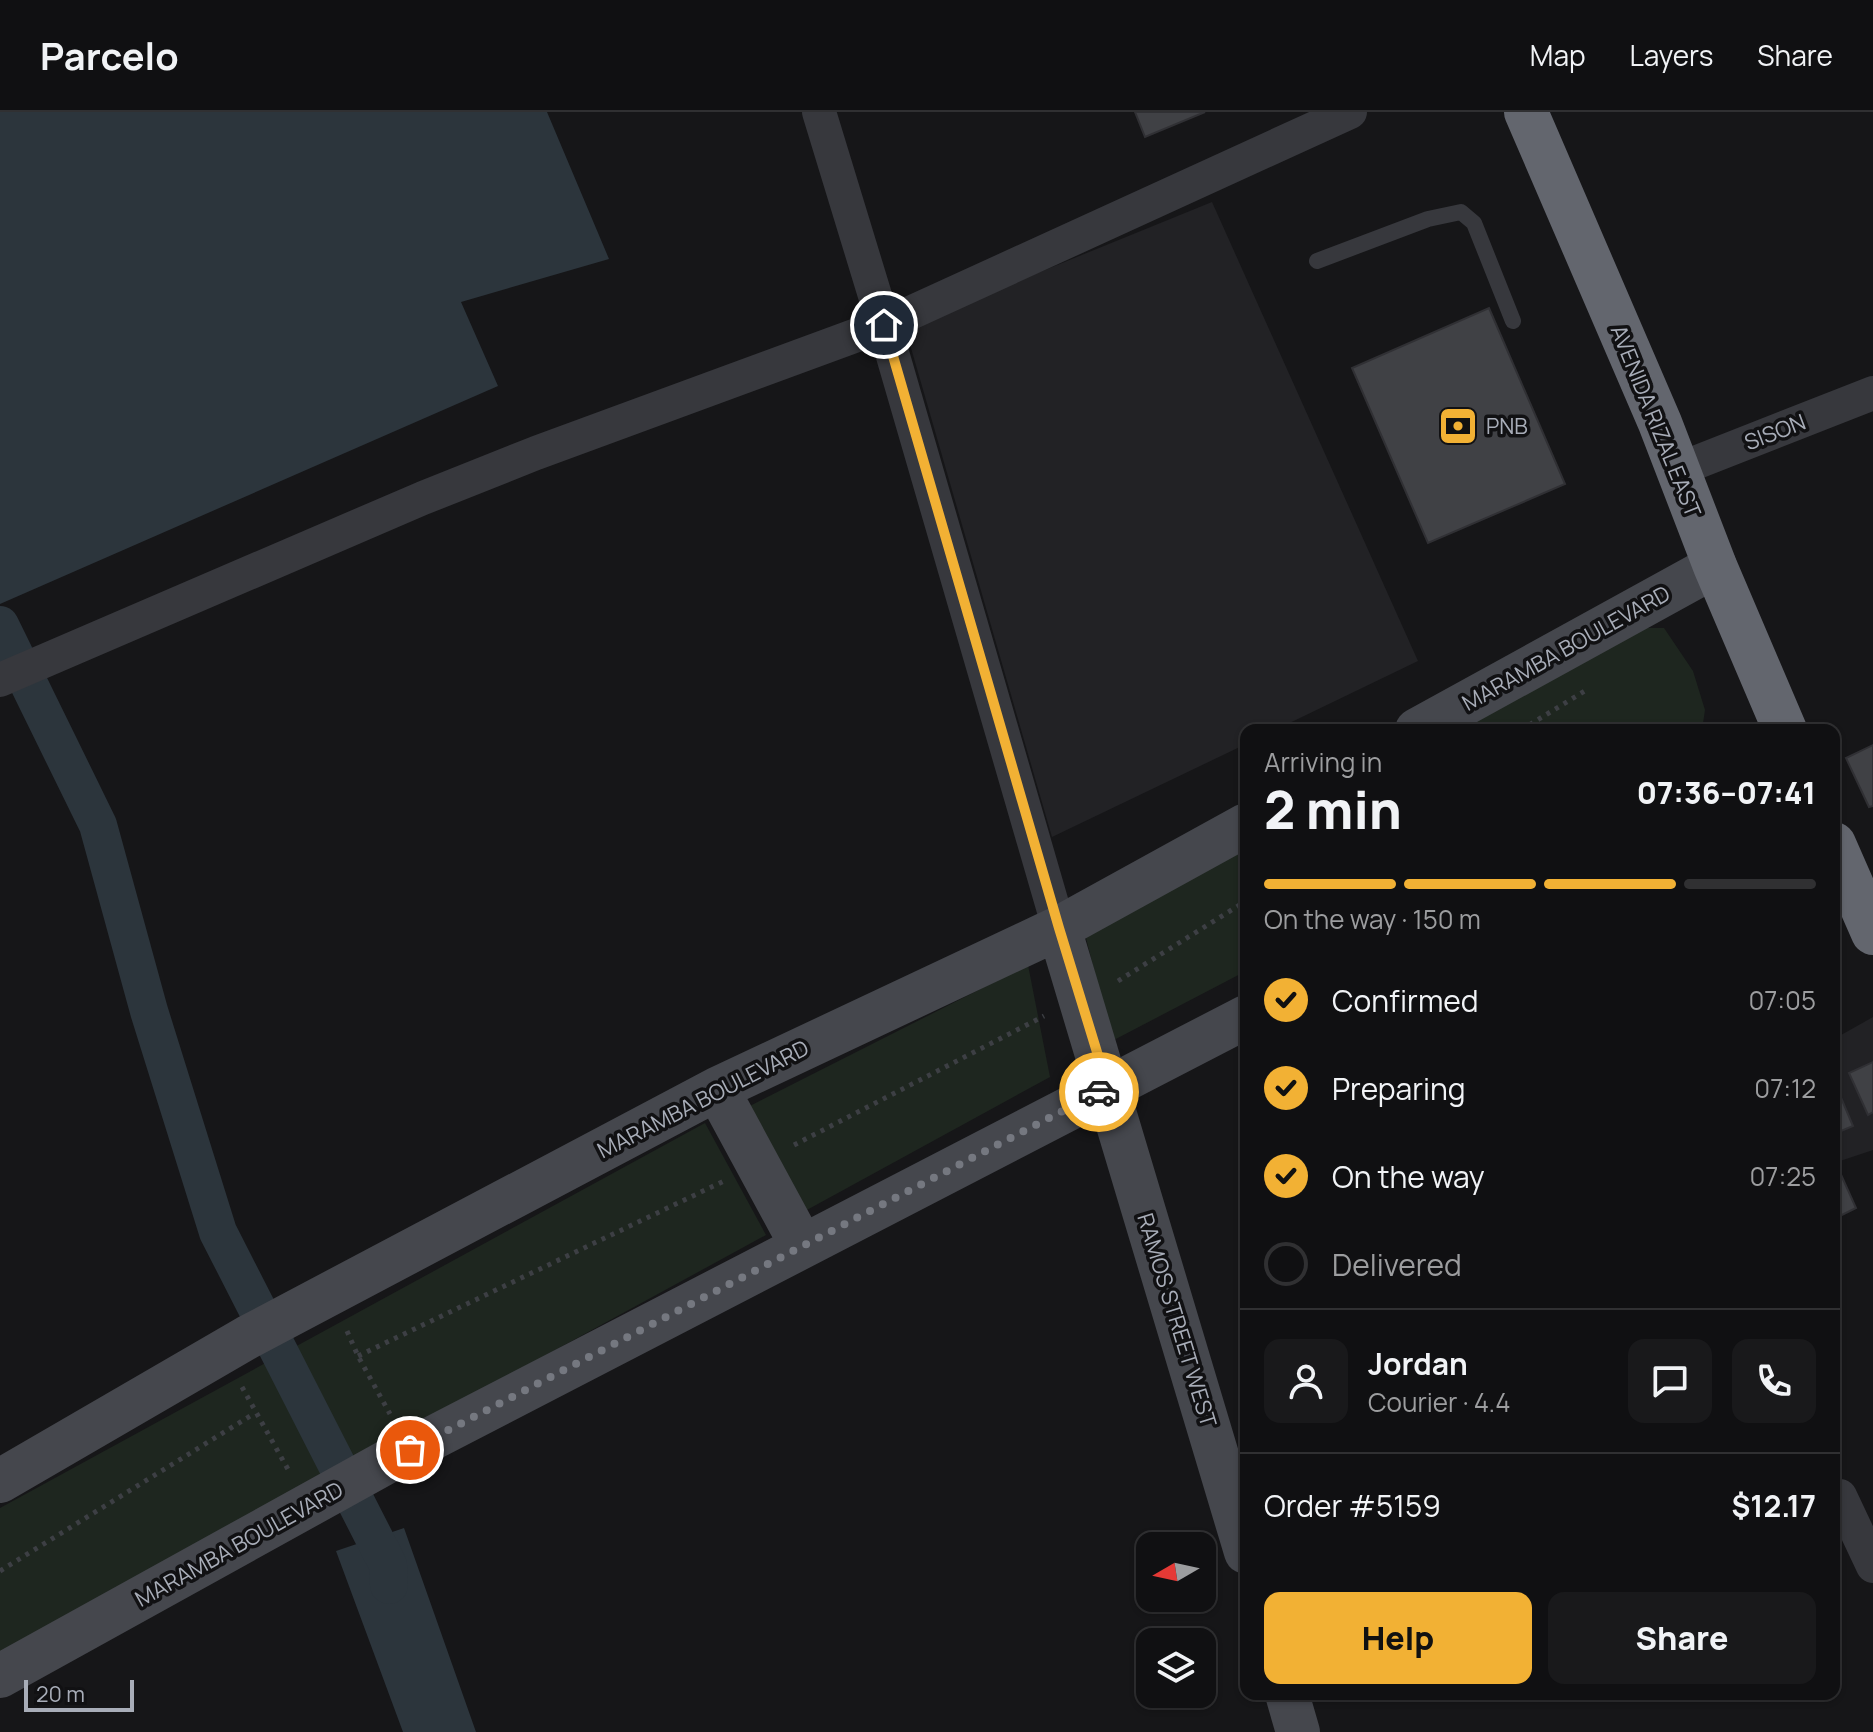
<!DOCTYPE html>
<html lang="en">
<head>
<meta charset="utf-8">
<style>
  :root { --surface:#101012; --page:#19191b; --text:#f1f3f6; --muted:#9c9d9f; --line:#303032; --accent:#f2b134 }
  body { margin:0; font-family:Manrope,sans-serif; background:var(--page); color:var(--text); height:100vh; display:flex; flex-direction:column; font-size:30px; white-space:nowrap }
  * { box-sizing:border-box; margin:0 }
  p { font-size:26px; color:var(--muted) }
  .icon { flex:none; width:44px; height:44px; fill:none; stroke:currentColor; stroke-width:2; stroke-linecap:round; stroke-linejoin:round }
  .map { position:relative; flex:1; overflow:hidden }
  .side { position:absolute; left:1240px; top:612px; width:600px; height:976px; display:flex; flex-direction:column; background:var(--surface); border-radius:16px; box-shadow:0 2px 6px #0004,0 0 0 2px var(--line) }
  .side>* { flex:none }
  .needle { width:52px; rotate:261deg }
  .tools { position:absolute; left:1136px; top:1420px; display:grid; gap:16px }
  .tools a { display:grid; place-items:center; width:80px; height:80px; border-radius:16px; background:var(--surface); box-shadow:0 2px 6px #0004,0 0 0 2px var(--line); font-size:40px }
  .scale { position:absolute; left:24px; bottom:20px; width:110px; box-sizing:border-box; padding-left:8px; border:4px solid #a8adb8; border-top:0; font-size:22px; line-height:28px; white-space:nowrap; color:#a8adb8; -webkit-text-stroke:6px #111113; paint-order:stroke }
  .pin { position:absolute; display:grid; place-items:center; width:68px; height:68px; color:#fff; margin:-34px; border:4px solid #fff; border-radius:50%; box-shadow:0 2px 8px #0007 }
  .courier { position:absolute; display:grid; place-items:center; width:80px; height:80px; margin:-40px; border:6px solid #f2b134; border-radius:50%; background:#fff; color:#222; box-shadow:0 2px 10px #0007 }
  .overview em { font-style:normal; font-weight:800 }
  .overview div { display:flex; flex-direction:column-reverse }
  .overview { display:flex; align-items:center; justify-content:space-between; height:136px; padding:0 24px }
  h1 { font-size:52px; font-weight:800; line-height:60px }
  .bar { display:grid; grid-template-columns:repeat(4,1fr); gap:12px 8px; align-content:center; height:96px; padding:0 24px }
  .bar i { height:10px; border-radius:6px; background:var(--line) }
  .bar .current { background:var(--accent) }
  .bar p { grid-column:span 4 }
  .line { display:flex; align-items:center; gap:20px; padding:0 24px; border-top:2px solid var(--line) }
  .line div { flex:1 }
  .round { display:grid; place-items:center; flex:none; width:84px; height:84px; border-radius:16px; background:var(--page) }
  ol { padding:0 24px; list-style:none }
  li { display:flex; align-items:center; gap:24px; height:88px }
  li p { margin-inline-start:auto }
  li .icon { padding:8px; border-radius:50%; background:var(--accent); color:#111; stroke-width:4 }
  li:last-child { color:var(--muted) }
  li i { width:44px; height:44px; border:4px solid var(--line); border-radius:50% }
  .button { display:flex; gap:16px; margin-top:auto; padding:16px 24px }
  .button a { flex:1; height:92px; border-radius:16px; background:var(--accent); color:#111; font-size:32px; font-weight:800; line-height:92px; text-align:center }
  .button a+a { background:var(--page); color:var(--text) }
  header { display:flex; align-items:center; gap:48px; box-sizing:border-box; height:112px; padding:0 40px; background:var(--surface); border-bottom:2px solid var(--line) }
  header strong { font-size:38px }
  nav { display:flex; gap:44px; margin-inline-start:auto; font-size:28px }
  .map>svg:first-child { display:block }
  .built { fill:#222225 }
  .green { fill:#1e261f }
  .water { fill:#2c353c }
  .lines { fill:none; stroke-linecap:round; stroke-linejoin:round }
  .canal { stroke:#2c353c; stroke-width:38 }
  .building { fill:#404145; stroke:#303034; stroke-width:2 }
  .path { stroke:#3d3f44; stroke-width:5; stroke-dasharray:4 6; stroke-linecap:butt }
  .lane { stroke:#37383d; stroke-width:16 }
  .street { stroke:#37383d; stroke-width:34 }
  .secondary { stroke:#45474d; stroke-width:44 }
  .highway { stroke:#63666e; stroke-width:44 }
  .done { stroke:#757880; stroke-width:8; stroke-dasharray:0 14.4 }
  .route { stroke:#f2b134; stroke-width:10 }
  .labels { text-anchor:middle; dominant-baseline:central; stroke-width:7; stroke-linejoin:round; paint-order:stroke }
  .street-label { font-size:22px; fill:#a8adb8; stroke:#111113 }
  .poi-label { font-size:22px; fill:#a8adb8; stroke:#111113; text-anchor:start }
</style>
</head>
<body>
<header>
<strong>Parcelo</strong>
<nav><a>Map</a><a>Layers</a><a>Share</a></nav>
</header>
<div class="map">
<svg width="1873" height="1620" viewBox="0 0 1873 1620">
  <rect width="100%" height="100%" fill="#161618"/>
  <path class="built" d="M1212,90L1418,549L1275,618H1246V632L1052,725L905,215Z
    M1873,905V1038L1834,1051V927Z"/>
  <path class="green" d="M1640,516H1664L1693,559L1705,598L1702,618H1452Z
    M1246,730V859L1112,929L1084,818Z
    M1028,853L1050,965L805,1099L744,997Z
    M705,1011L766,1123L0,1541V1396Z"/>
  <path class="water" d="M0,0H547L609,147L461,190L498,274L0,492Z
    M404,1416L476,1620H403L336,1439Z"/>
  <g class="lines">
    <path class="canal" d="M0,513L98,713L149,899L218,1120L388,1453L389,1473"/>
  </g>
  <path class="building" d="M1135,0H1205L1145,25Z
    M1489,196L1565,372L1428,431L1352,256Z
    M1873,633V694L1869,695L1846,646Z
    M1873,950V1000L1868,1003L1849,961Z
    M1834,969L1853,1014L1834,1022Z
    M1838,1056L1856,1096L1834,1107V1058Z"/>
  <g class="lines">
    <path class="path" d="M1521,618L1588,577
      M1118,869L1246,789
      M794,1033L1044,904
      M347,1219L358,1244L390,1302
      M358,1244L724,1069
      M242,1275L290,1361
      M0,1459L255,1301"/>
    <path class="lane" d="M1317,149L1428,107L1461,100L1474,111L1513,209"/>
    <path class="street" d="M819,0L884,213L1059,816
      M1677,358L1873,281
      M0,568L423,386L536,341L884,213L1350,0
      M1840,1384L1873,1454"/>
    <path class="secondary" d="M1417,618L1715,454
      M1059,816L1246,1440
      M717,977L802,1134
      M0,1369L248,1225L717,977L1059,816L1246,713
      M0,1564L392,1347L1246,905
      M1287,1582L1298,1620"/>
    <path class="highway" d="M1526,0L1660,311L1715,454L1785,618
      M1834,732L1873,821"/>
  </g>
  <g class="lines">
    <path class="done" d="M410,1338L1099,980"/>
    <path class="route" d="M884,213L1059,816L1108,976L1099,980"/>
  </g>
  <defs>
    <symbol id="bank-square" viewBox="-11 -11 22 22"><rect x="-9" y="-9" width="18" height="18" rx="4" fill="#f2b134" stroke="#111113"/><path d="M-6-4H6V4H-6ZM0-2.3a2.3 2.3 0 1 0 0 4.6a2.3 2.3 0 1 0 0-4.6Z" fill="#111"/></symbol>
  </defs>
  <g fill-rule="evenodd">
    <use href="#bank-square" x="1436" y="292" width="44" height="44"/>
  </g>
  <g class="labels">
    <g class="street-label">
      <text transform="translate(1656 309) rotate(68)">AVENIDA RIZAL EAST</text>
      <text transform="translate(1775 320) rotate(-21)">SISON</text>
      <text transform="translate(1566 536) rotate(-29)">MARAMBA BOULEVARD</text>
      <text transform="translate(703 987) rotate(-27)">MARAMBA BOULEVARD</text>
      <text transform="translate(1177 1208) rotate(73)">RAMOS STREET WEST</text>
      <text transform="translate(239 1432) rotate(-29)">MARAMBA BOULEVARD</text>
    </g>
    <g class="poi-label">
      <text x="1486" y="314">PNB</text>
    </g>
  </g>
</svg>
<div class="tools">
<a><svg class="needle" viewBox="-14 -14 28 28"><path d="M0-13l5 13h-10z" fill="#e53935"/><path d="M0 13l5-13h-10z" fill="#9c9d9f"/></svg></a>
<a><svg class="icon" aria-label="layers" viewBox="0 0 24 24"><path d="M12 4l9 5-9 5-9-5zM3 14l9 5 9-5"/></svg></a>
</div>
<div class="scale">20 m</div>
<div class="pin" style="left:410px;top:1338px;background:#ea580c"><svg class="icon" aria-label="bag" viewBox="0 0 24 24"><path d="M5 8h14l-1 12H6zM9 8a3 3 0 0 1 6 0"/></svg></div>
<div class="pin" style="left:884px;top:213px;background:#1f2937"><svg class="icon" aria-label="home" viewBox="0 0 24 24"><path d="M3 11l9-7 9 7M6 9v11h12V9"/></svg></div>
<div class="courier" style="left:1099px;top:980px"><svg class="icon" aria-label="car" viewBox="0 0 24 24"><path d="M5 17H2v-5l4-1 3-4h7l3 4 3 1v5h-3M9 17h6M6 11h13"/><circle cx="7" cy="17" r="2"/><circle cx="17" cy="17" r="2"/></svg></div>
<section class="side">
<div class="overview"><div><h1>2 min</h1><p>Arriving in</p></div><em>07:36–07:41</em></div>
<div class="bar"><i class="current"></i><i class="current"></i><i class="current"></i><i></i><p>On the way · 150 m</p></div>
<ol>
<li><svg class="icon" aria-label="check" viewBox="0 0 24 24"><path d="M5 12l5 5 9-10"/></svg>Confirmed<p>07:05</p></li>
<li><svg class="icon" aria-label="check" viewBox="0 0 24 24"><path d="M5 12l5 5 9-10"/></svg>Preparing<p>07:12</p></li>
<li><svg class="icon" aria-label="check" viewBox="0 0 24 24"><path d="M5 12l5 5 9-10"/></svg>On the way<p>07:25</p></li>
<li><i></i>Delivered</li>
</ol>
<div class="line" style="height:144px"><a class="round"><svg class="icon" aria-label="person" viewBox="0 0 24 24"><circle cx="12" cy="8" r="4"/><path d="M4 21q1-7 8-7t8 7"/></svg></a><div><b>Jordan</b><p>Courier · 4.4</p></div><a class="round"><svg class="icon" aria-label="chat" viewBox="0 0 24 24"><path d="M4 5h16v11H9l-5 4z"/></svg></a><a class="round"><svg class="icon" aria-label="phone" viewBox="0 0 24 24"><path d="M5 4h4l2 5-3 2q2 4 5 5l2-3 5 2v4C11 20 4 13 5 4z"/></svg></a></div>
<div class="line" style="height:104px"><div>Order #5159</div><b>$12.17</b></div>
<div class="button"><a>Help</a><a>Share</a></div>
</section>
</div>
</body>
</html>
